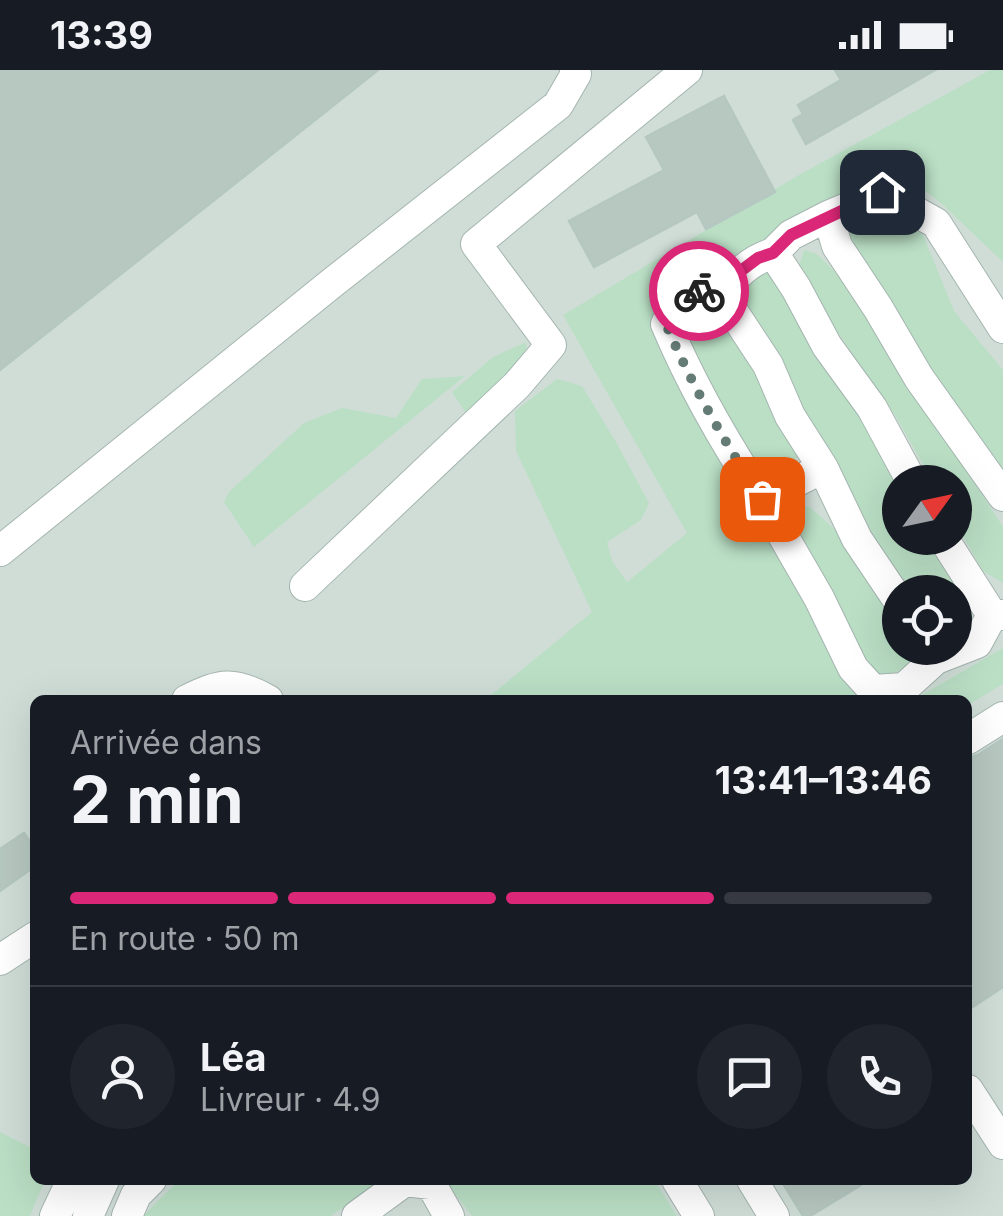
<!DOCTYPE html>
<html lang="fr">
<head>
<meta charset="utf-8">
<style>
  :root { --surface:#171b24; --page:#20242c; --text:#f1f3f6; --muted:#9ea1a6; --line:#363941; --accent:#db2777 }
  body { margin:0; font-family:Inter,sans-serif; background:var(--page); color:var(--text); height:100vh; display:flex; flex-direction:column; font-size:38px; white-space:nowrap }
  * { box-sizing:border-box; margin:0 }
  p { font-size:32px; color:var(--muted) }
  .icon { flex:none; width:55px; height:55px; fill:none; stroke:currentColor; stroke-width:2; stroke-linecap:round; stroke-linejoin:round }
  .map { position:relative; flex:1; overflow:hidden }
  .details { position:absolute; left:30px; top:625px; width:942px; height:490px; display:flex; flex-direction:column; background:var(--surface); border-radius:15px; box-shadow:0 10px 40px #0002 }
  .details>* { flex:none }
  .needle { width:65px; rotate:57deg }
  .controls { position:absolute; left:882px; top:395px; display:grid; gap:20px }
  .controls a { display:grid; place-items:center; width:90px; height:90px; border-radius:50%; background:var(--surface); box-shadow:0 10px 40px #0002; font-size:50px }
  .pin { position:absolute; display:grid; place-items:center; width:85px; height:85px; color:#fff; margin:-42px; border-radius:20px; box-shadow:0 5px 15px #0006 }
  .courier { position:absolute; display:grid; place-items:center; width:100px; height:100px; margin:-50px; border:8px solid #db2777; border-radius:50%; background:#fff; color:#222; box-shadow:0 2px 12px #0007 }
  .summary em { font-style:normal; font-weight:700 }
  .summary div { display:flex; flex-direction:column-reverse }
  .summary { display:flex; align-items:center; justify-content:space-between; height:170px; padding:0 40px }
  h1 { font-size:65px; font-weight:700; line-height:75px }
  .bar { display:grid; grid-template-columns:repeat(4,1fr); gap:15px 10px; align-content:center; height:120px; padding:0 40px }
  .bar i { height:12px; border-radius:8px; background:var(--line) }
  .bar .current { background:var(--accent) }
  .bar p { grid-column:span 4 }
  .line { display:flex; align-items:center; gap:25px; padding:0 40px; border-top:2px solid var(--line) }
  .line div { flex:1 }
  .round { display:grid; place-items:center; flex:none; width:105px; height:105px; border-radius:52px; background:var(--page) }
  .status { display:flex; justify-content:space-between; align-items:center; height:70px; padding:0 50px; background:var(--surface); direction:ltr }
  .status svg { height:28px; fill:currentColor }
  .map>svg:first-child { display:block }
  .built { fill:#d0ddd7; fill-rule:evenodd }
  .green { fill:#badfc5 }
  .building { fill:#b7c8c1; stroke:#b4c7c0; stroke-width:2.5 }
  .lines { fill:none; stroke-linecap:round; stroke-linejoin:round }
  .minor-casing { stroke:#a4b5b0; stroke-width:32 }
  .minor { stroke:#fff; stroke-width:30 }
  .done { stroke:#657c76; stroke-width:10; stroke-dasharray:0 18 }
  .route { stroke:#db2777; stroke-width:12 }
</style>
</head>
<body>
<div class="status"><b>13:39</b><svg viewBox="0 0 49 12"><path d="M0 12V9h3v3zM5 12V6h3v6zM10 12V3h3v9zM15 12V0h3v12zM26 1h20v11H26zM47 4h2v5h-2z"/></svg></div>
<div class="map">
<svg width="1003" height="1146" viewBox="0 0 1003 1146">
  <rect width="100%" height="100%" fill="#e2ede8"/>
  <path class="built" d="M0,0H1003V1146H0ZM900,412H955V468H900ZM900,522H955V578H900ZM35,630H968V1110H35Z"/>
  <path class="green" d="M990,0H1003V192L943,135L900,101C814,138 734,186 655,238L659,280L707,367L812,546L869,630H825L821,625L813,630H485L592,542L516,381L515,341L557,309L582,316L616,372L649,433L641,450L607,472L612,491L627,512L687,463L563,245L799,105Z
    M889,141L923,165L954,241L1003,300V416L850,179V153L866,143Z
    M804,180L817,184L847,214L1003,457V513L983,501L955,452V412H933L895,345L816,231L799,197Z
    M762,199L780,201L900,412V468H933L974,540L958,556H955V522H907L880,485L744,229L743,216Z
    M690,246L712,247L742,280L767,316L799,384L787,401L764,394L744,380L681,265Z
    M526,272L527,284L467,345L452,322L493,287Z
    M465,306L254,477L224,432L229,422L304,353L342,338L396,348L422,309Z
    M790,436L810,437L854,477L883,528L900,553V578H916L910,595L887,606L867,601L793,467Z
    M1003,578V614L968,635V630H913Z
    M0,1062L35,1080V1110H45L30,1146H0Z
    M179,1110H382L331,1146H143Z
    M444,1110H654L677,1146H472Z"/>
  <path class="building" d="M0,0H378L0,300Z
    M835,0H935L806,74L793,50L803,44L798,35L841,10Z
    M724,26L775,122L706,159L697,142L594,197L569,151L664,100L646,67Z
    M1003,669V917L968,940V688L978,685Z
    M24,763L35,779V796L0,821V779Z
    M781,1110H869L810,1146H803Z"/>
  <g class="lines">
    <defs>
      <path id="minor" d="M828,146L791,165L773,183L796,218L827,276L872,338L912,412
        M773,183C749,191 735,205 722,225L768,295L790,346L823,398L857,469L900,533
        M722,225L702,220L676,235L666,254C692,316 725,373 762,429
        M1003,258L936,153L882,123L828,146L837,176L878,238L919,308L1003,426
        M823,398L762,429L819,528L853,598L873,620L904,618L936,589
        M943,468L992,545H1003
        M0,481L332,213L558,35L576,4L575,0
        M305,516L517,315L551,275L476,174L687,0
        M928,578L936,589L977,573L992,545
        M187,630C221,613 234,611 268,630
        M968,669L1003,647
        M0,890L35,867
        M968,1020L1003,1074
        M677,1110L699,1146
        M752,1110L774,1146
        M55,1146L72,1110
        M88,1146L104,1110
        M127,1146L136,1125L151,1110
        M357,1146L405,1111L431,1114L449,1146"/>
    </defs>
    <use href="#minor" class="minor-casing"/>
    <use href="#minor" class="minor"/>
  </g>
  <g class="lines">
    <path class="done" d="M699,221L676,236L666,254C692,316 725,373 762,429"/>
    <path class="route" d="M699,221L702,220L722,226L734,206L758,188L773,183L791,165L882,122"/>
  </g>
</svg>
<div class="controls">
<a><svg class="needle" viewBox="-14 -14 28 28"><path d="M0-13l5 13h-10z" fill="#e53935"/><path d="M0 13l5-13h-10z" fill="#9ea1a6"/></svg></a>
<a><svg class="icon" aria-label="locate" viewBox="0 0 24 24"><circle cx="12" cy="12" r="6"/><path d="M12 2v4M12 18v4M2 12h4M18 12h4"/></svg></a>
</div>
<div class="pin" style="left:762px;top:429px;background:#ea580c"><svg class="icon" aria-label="bag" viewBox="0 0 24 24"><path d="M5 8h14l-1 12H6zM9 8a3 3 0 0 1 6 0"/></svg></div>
<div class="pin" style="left:882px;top:122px;background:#1f2937"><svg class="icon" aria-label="home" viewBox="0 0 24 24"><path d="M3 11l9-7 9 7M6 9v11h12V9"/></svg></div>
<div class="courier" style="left:699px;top:221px"><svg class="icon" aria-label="bike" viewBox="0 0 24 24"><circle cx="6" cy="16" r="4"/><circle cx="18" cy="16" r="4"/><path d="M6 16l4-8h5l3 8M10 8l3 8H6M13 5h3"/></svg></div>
<section class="details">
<div class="summary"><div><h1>2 min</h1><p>Arrivée dans</p></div><em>13:41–13:46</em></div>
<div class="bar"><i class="current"></i><i class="current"></i><i class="current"></i><i></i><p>En route · 50 m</p></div>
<div class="line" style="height:180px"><a class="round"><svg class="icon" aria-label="person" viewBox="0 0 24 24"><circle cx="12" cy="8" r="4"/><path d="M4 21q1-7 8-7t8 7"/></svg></a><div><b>Léa</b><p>Livreur · 4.9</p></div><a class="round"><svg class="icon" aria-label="chat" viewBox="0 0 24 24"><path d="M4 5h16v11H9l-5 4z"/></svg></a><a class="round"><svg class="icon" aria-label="phone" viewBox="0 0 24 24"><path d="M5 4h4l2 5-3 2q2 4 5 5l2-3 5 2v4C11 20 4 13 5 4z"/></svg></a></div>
</section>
</div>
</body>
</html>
